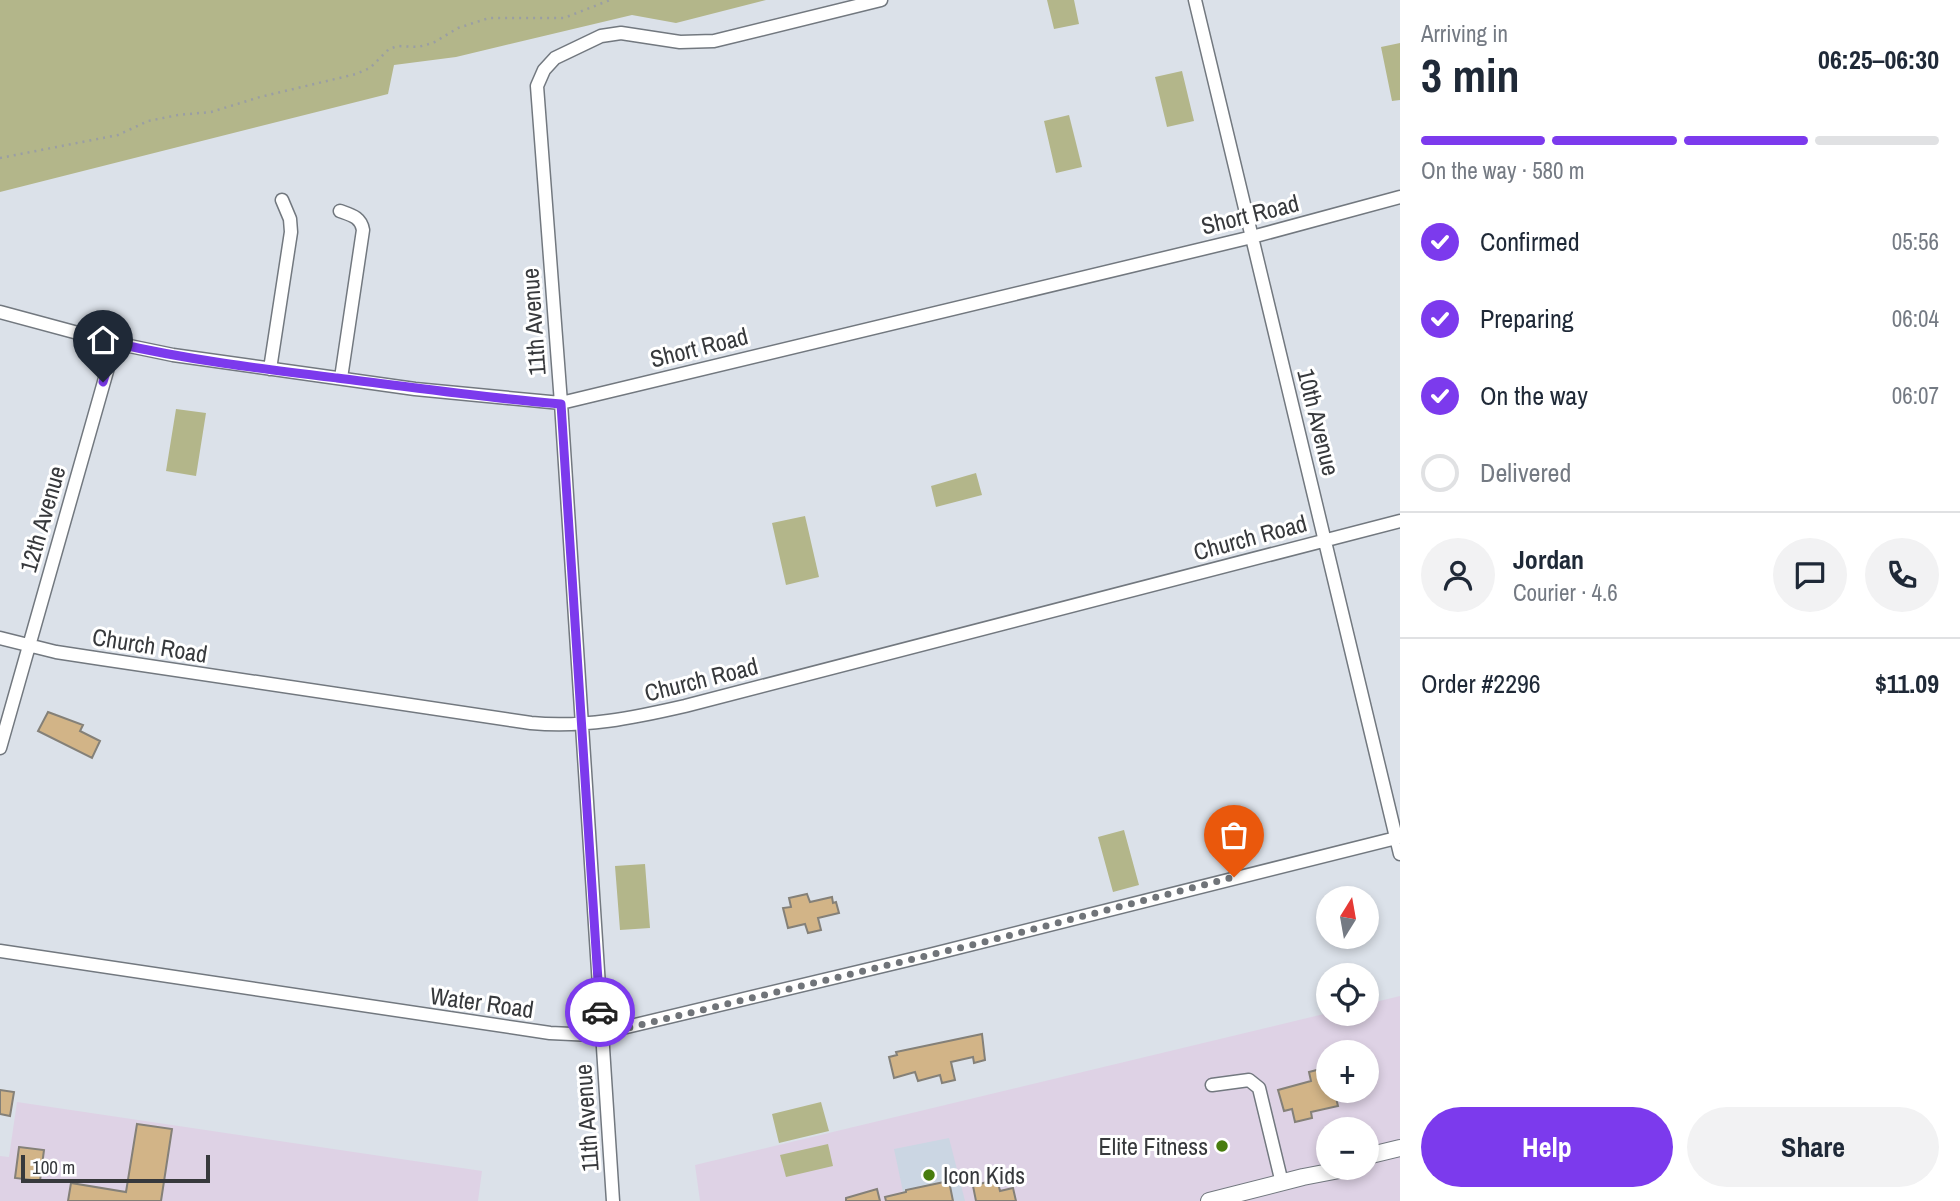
<!DOCTYPE html>
<html lang="en">
<head>
<meta charset="utf-8">
<style>
  :root { --surface:#fff; --page:#f2f2f3; --text:#1f2937; --muted:#747a83; --line:#e0e1e3; --accent:#7c3aed }
  body { margin:0; font-family:"Archivo Narrow",sans-serif; background:var(--page); color:var(--text); height:100vh; display:flex; flex-direction:column; font-size:26px; white-space:nowrap }
  * { box-sizing:border-box; margin:0 }
  p { font-size:23px; color:var(--muted) }
  .icon { flex:none; width:38px; height:38px; fill:none; stroke:currentColor; stroke-width:2; stroke-linecap:round; stroke-linejoin:round }
  .map { position:relative; flex:1; overflow:hidden }
  .drawer { display:flex; flex-direction:column; background:var(--surface); width:560px }
  .drawer>* { flex:none }
  .needle { width:46px; rotate:11deg }
  .fabs { position:absolute; left:1316px; top:886px; display:grid; gap:14px }
  .fabs a { display:grid; place-items:center; width:63px; height:63px; border-radius:50%; background:var(--surface); box-shadow:0 4px 10px #0003; font-size:35px }
  .scale { position:absolute; left:21px; bottom:18px; width:189px; box-sizing:border-box; padding-left:7px; border:4px solid #37393c; border-top:0; font-size:19px; line-height:24px; white-space:nowrap; color:#37393c; -webkit-text-stroke:5px #fff; paint-order:stroke }
  .pin { position:absolute; display:grid; place-items:center; width:60px; height:60px; color:#fff; margin:-72px -30px; border-radius:50% 50% 50% 0; rotate:-45deg; box-shadow:0 0 7px #0007 }
  .pin .icon { rotate:45deg }
  .courier { position:absolute; display:grid; place-items:center; width:70px; height:70px; margin:-35px; border:5px solid #7c3aed; border-radius:50%; background:#fff; color:#222; box-shadow:0 2px 9px #0007 }
  .head em { font-style:normal; font-weight:700 }
  .head div { display:flex; flex-direction:column-reverse }
  .head { display:flex; align-items:center; justify-content:space-between; height:119px; padding:0 21px }
  h1 { font-size:46px; font-weight:700; line-height:52px }
  .bar { display:grid; grid-template-columns:repeat(4,1fr); gap:10px 7px; align-content:center; height:84px; padding:0 21px }
  .bar i { height:9px; border-radius:5px; background:var(--line) }
  .bar .selected { background:var(--accent) }
  .bar p { grid-column:span 4 }
  .line { display:flex; align-items:center; gap:18px; padding:0 21px; border-top:2px solid var(--line) }
  .line div { flex:1 }
  .round { display:grid; place-items:center; flex:none; width:74px; height:74px; border-radius:37px; background:var(--page) }
  ol { padding:0 21px; list-style:none }
  li { display:flex; align-items:center; gap:21px; height:77px }
  li p { margin-inline-start:auto }
  li .icon { padding:7px; border-radius:50%; background:var(--accent); color:#fff; stroke-width:4 }
  li:last-child { color:var(--muted) }
  li i { width:38px; height:38px; border:4px solid var(--line); border-radius:50% }
  .cta { display:flex; gap:14px; margin-top:auto; padding:14px 21px }
  .cta a { flex:1; height:80px; border-radius:42px; background:var(--accent); color:#fff; font-size:28px; font-weight:700; line-height:80px; text-align:center }
  .cta a+a { background:var(--page); color:var(--text) }
  main { display:flex; flex:1; min-height:0 }
  .map>svg:first-child { display:block }
  .commercial { fill:#ded2e5; fill-rule:evenodd }
  .built { fill:#cbd6e3 }
  .green { fill:#b3b68a }
  .building { fill:#d2b487; stroke:#848078; stroke-width:2 }
  .lines { fill:none; stroke-linecap:round; stroke-linejoin:round }
  .minor-casing { stroke:#72787f; stroke-width:15 }
  .major-casing { stroke:#72787f; stroke-width:18 }
  .path { stroke:#9a9ea4; stroke-width:2.5; stroke-dasharray:2 5; stroke-linecap:butt }
  .minor { stroke:#fff; stroke-width:12 }
  .major { stroke:#fff; stroke-width:16 }
  .done { stroke:#707479; stroke-width:7; stroke-dasharray:0 12.6 }
  .route { stroke:#7c3aed; stroke-width:9 }
  .poi-dot { fill:#487d0e; stroke:#fff; stroke-width:2.5 }
  .labels { text-anchor:middle; dominant-baseline:central; stroke-width:6; stroke-linejoin:round; paint-order:stroke }
  .street-label { font-size:24px; fill:#37393c; stroke:#fff }
  .poi-label { font-size:24px; fill:#37393c; stroke:#fff; text-anchor:end }
</style>
</head>
<body>
<main>
<div class="map">
<svg width="1400" height="1201" viewBox="0 0 1400 1201">
  <rect width="100%" height="100%" fill="#dbe1e9"/>
  <path class="commercial" d="M1400,996V1201H700L695,1165L1328,1013H1367V1004ZM1328,1052H1367V1090H1328ZM1328,1129H1367V1167H1328Z
    M17,1102L482,1171L478,1201H0V1156L9,1157Z"/>
  <path class="built" d="M949,1138L965,1201H905L894,1149Z"/>
  <path class="green" d="M0,0H766L676,23L632,15L456,57L394,65L388,94L0,192Z
    M1047,0H1074L1079,24L1054,29Z
    M1400,43V100L1392,101L1381,47Z
    M1182,71L1194,121L1167,127L1155,77Z
    M1069,115L1082,167L1056,173L1044,121Z
    M176,409L206,413L196,476L166,471Z
    M976,473L982,495L936,507L931,486Z
    M805,516L819,577L786,585L772,523Z
    M1124,830L1139,885L1113,892L1098,837Z
    M645,864L650,928L620,930L615,866Z
    M821,1102L829,1131L779,1143L772,1114Z
    M828,1144L833,1166L786,1177L780,1155Z"/>
  <path class="building" d="M48,712L83,725L80,731L100,741L92,758L38,731Z
    M807,894L810,902L832,897L833,903L836,902L839,913L818,918L821,930L808,933L805,924L788,928L783,908L791,907L789,898Z
    M982,1034L985,1060L974,1063L973,1057L951,1062L955,1080L942,1083L940,1075L918,1081L915,1072L894,1078L889,1057L897,1055L896,1052Z
    M1328,1067V1090H1334L1338,1106L1311,1112L1312,1118L1295,1122L1292,1109L1284,1111L1278,1090L1311,1081L1309,1072Z
    M0,1090L14,1092L10,1116L0,1114Z
    M137,1124L172,1129L161,1201H68L71,1183L126,1192Z
    M19,1147L44,1150L40,1181L15,1178Z
    M997,1179L1000,1191L1013,1188L1016,1201H976L973,1186Z
    M949,1181L953,1201H886L885,1197L906,1192V1190Z
    M877,1189L880,1201H846V1198Z"/>
  <g class="lines">
    <defs>
      <path id="minor" d="M1195,0L1400,854
        M340,211C351,215 361,217 363,230L341,378
        M0,312L115,343L173,355L415,389L561,403L1252,237L1400,197
        M270,369L291,232L290,219L282,200
        M0,638L56,652L102,659L531,723C584,728 633,718 685,706L1400,521
        M0,748L115,343
        M0,951L550,1033L593,1035L929,955L1400,837
        M1212,1085L1249,1080L1259,1088L1282,1183
        M613,1201L561,403L537,86L544,70L555,58L601,36L621,33L680,42L714,41L881,0"/>
      <path id="major" d="M1367,1156L1400,1148
        M1209,1201L1303,1177L1355,1167"/>
    </defs>
    <use href="#minor" class="minor-casing"/>
    <use href="#major" class="major-casing"/>
    <path class="path" d="M0,158L118,135L148,121L178,115L211,112L260,97L356,74L370,68L389,49L398,46L418,47L433,43L458,28L489,18H564L610,0"/>
    <use href="#minor" class="minor"/>
    <use href="#major" class="major"/>
  </g>
  <g class="lines">
    <path class="done" d="M600,1012L601,1033L619,1030L984,942L1234,877"/>
    <path class="route" d="M103,382L115,343C188,360 263,369 337,378C412,387 486,398 561,404L600,1012"/>
  </g>
  <g class="poi-dot">
    <circle cx="1222" cy="1146" r="7"/>
    <circle cx="929" cy="1175" r="7"/>
  </g>
  <g class="labels">
    <g class="street-label">
      <text transform="translate(1250 214) rotate(-14)">Short Road</text>
      <text transform="translate(533 322) rotate(-94)">11th Avenue</text>
      <text transform="translate(699 347) rotate(-14)">Short Road</text>
      <text transform="translate(1319 422) rotate(76)">10th Avenue</text>
      <text transform="translate(42 519) rotate(-74)">12th Avenue</text>
      <text transform="translate(1250 537) rotate(-15)">Church Road</text>
      <text transform="translate(150 645) rotate(9)">Church Road</text>
      <text transform="translate(701 679) rotate(-14)">Church Road</text>
      <text transform="translate(482 1002) rotate(8)">Water Road</text>
      <text transform="translate(586 1118) rotate(-94)">11th Avenue</text>
    </g>
    <g class="poi-label">
      <text x="1208" y="1146">Elite Fitness</text>
      <text x="943" y="1175" text-anchor="start">Icon Kids</text>
    </g>
  </g>
</svg>
<div class="fabs">
<a><svg class="needle" viewBox="-14 -14 28 28"><path d="M0-13l5 13h-10z" fill="#e53935"/><path d="M0 13l5-13h-10z" fill="#747a83"/></svg></a>
<a><svg class="icon" aria-label="locate" viewBox="0 0 24 24"><circle cx="12" cy="12" r="6"/><path d="M12 2v4M12 18v4M2 12h4M18 12h4"/></svg></a>
<a>+</a>
<a>−</a>
</div>
<div class="scale">100 m</div>
<div class="pin" style="left:1234px;top:877px;background:#ea580c"><svg class="icon" aria-label="bag" viewBox="0 0 24 24"><path d="M5 8h14l-1 12H6zM9 8a3 3 0 0 1 6 0"/></svg></div>
<div class="pin" style="left:103px;top:382px;background:#1f2937"><svg class="icon" aria-label="home" viewBox="0 0 24 24"><path d="M3 11l9-7 9 7M6 9v11h12V9"/></svg></div>
<div class="courier" style="left:600px;top:1012px"><svg class="icon" aria-label="car" viewBox="0 0 24 24"><path d="M5 17H2v-5l4-1 3-4h7l3 4 3 1v5h-3M9 17h6M6 11h13"/><circle cx="7" cy="17" r="2"/><circle cx="17" cy="17" r="2"/></svg></div>
</div>
<section class="drawer">
<div class="head"><div><h1>3 min</h1><p>Arriving in</p></div><em>06:25–06:30</em></div>
<div class="bar"><i class="selected"></i><i class="selected"></i><i class="selected"></i><i></i><p>On the way · 580 m</p></div>
<ol>
<li><svg class="icon" aria-label="check" viewBox="0 0 24 24"><path d="M5 12l5 5 9-10"/></svg>Confirmed<p>05:56</p></li>
<li><svg class="icon" aria-label="check" viewBox="0 0 24 24"><path d="M5 12l5 5 9-10"/></svg>Preparing<p>06:04</p></li>
<li><svg class="icon" aria-label="check" viewBox="0 0 24 24"><path d="M5 12l5 5 9-10"/></svg>On the way<p>06:07</p></li>
<li><i></i>Delivered</li>
</ol>
<div class="line" style="height:126px"><a class="round"><svg class="icon" aria-label="person" viewBox="0 0 24 24"><circle cx="12" cy="8" r="4"/><path d="M4 21q1-7 8-7t8 7"/></svg></a><div><b>Jordan</b><p>Courier · 4.6</p></div><a class="round"><svg class="icon" aria-label="chat" viewBox="0 0 24 24"><path d="M4 5h16v11H9l-5 4z"/></svg></a><a class="round"><svg class="icon" aria-label="phone" viewBox="0 0 24 24"><path d="M5 4h4l2 5-3 2q2 4 5 5l2-3 5 2v4C11 20 4 13 5 4z"/></svg></a></div>
<div class="line" style="height:91px"><div>Order #2296</div><b>$11.09</b></div>
<div class="cta"><a>Help</a><a>Share</a></div>
</section>
</main>
</body>
</html>
